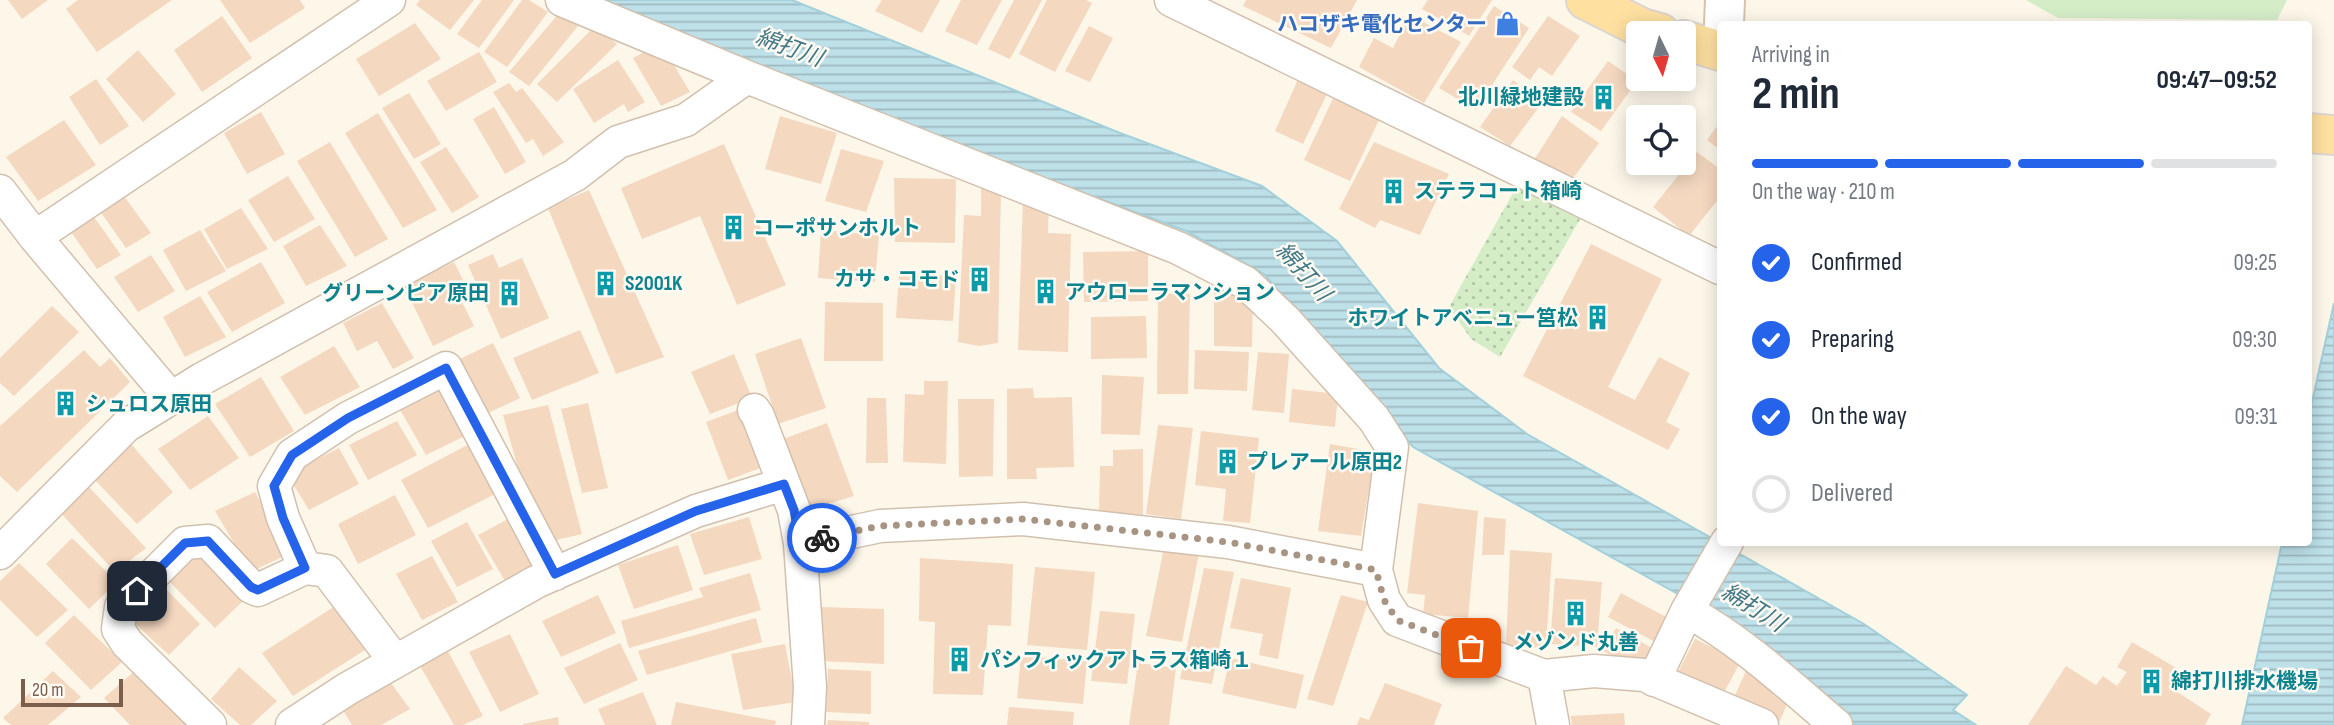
<!DOCTYPE html>
<html lang="en">
<head>
<meta charset="utf-8">
<style>
  :root { --surface:#fff; --page:#f6f6f7; --text:#1f2937; --muted:#747a83; --line:#e0e1e3; --accent:#2563eb }
  body { margin:0; font-family:"Sofia Sans Condensed","Noto Sans JP",sans-serif; background:var(--page); color:var(--text); height:100vh; display:flex; flex-direction:column; font-size:26px; white-space:nowrap }
  * { box-sizing:border-box; margin:0 }
  p { font-size:23px; color:var(--muted) }
  .icon { flex:none; width:38px; height:38px; fill:none; stroke:currentColor; stroke-width:2; stroke-linecap:round; stroke-linejoin:round }
  .map { position:relative; flex:1; overflow:hidden }
  .drawer { position:absolute; left:1717px; top:21px; width:595px; height:525px; display:flex; flex-direction:column; background:var(--surface); border-radius:7px; box-shadow:0 4px 18px #0003 }
  .drawer>* { flex:none }
  .needle { width:46px; rotate:175deg }
  .tools { position:absolute; left:1626px; top:21px; display:grid; gap:14px }
  .tools a { display:grid; place-items:center; width:70px; height:70px; border-radius:7px; background:var(--surface); box-shadow:0 4px 18px #0003; font-size:35px }
  .scale { position:absolute; left:21px; bottom:18px; width:102px; box-sizing:border-box; padding-left:7px; border:4px solid #7b5e4b; border-top:0; font-size:19px; line-height:24px; white-space:nowrap; color:#7b5e4b; -webkit-text-stroke:5px #fffaf2; paint-order:stroke }
  .pin { position:absolute; display:grid; place-items:center; width:60px; height:60px; color:#fff; margin:-30px; border-radius:14px; box-shadow:0 4px 10px #0006 }
  .courier { position:absolute; display:grid; place-items:center; width:70px; height:70px; margin:-35px; border:5px solid #2563eb; border-radius:50%; background:#fff; color:#222; box-shadow:0 2px 9px #0007 }
  .headline em { font-style:normal; font-weight:700 }
  .headline div { display:flex; flex-direction:column-reverse }
  .headline { display:flex; align-items:center; justify-content:space-between; height:119px; padding:0 35px }
  h1 { font-size:46px; font-weight:700; line-height:52px }
  .bar { display:grid; grid-template-columns:repeat(4,1fr); gap:10px 7px; align-content:center; height:84px; padding:0 35px }
  .bar i { height:9px; border-radius:5px; background:var(--line) }
  .bar .active { background:var(--accent) }
  .bar p { grid-column:span 4 }
  ol { padding:0 35px; list-style:none }
  li { display:flex; align-items:center; gap:21px; height:77px }
  li p { margin-inline-start:auto }
  li .icon { padding:7px; border-radius:50%; background:var(--accent); color:#fff; stroke-width:4 }
  li:last-child { color:var(--muted) }
  li i { width:38px; height:38px; border:4px solid var(--line); border-radius:50% }
  .map>svg:first-child { display:block }
  .grass { fill:url(#grass-dots) }
  .pitch { fill:#d4edc7 }
  .water { fill:url(#water-rules); stroke:#a2d0db; stroke-width:2 }
  .building { fill:#f4d8c0 }
  .lines { fill:none; stroke-linecap:round; stroke-linejoin:round }
  .street-casing { stroke:#d2c0ae; stroke-width:35 }
  .secondary-casing { stroke:#d7c2ae; stroke-width:42 }
  .primary-casing { stroke:#ddd5d0; stroke-width:42 }
  .street { stroke:#fff; stroke-width:32 }
  .secondary { stroke:#fff; stroke-width:38 }
  .primary { stroke:#fee0a1; stroke-width:38 }
  .done { stroke:#a89483; stroke-width:7; stroke-dasharray:0 12.6 }
  .route { stroke:#2563eb; stroke-width:9 }
  .labels { text-anchor:middle; dominant-baseline:central; stroke-width:5; stroke-linejoin:round; paint-order:stroke }
  .shop-label { font-size:21px; font-weight:bold; fill:#366cbe; stroke:#fffaf2; text-anchor:end }
  .culture-label { font-size:21px; font-weight:bold; fill:#0d838f; stroke:#fffaf2; text-anchor:start }
  .water-label { font-size:23px; font-style:italic; fill:#407887; stroke:#fffaf2 }
</style>
</head>
<body>
<div class="map">
<svg width="2334" height="725" viewBox="0 0 2334 725">
  <defs>
    <pattern id="grass-dots" width="8" height="8" patternUnits="userSpaceOnUse" patternTransform="scale(1.75)"><rect width="8" height="8" fill="#d4edc7"/><path d="M2 2h.1M6 6h.1" fill="none" stroke="#b1c3a4" stroke-width="1.8" stroke-linecap="round"/></pattern>
    <pattern id="water-rules" width="6" height="5" patternUnits="userSpaceOnUse" patternTransform="scale(1.75)"><rect width="6" height="5" fill="#bde0e9"/><path d="M0 2.5h6" fill="none" stroke="#9fb9bf"/></pattern>
  </defs>
  <rect width="100%" height="100%" fill="#fdf7ea"/>
  <path class="grass" d="M1518,184L1582,216L1500,357L1471,339L1449,307Z"/>
  <path class="pitch" d="M2026,0H2287L2277,20L2058,18Z"/>
  <path class="water" d="M578,0H792L1120,133L1262,186L1337,241L1439,368L1527,434L1864,624L1967,695L1953,710L1976,725H1847L1730,623L1413,447L1264,274L1186,231L726,60Z
    M2334,303V725H2242L2282,543L2308,542V420Z"/>
  <path class="building" d="M8,0H48L22,19Z
    M78,0H172L97,52L66,9Z
    M220,0H300L305,8L250,43Z
    M420,0H474L450,30L416,5Z
    M482,0H514L479,48L457,34Z
    M522,0H529L548,12L507,67L484,52Z
    M882,0H940L922,33L875,11Z
    M961,0H1002L977,45L945,31Z
    M1014,0H1042L1010,59L988,49Z
    M1047,0H1086L1092,3L1055,72L1019,54Z
    M1246,0H1357L1331,48L1243,6Z
    M1428,0H1492L1469,36L1422,9Z
    M1494,6L1529,28L1476,110L1439,88Z
    M560,12L578,26L529,86L509,72Z
    M1410,15L1461,42L1424,103L1359,67L1374,38L1393,48Z
    M222,16L252,58L202,92L174,50Z
    M1548,16L1580,36L1552,76L1539,67L1530,80L1512,67Z
    M415,23L441,59L379,96L356,59Z
    M595,26L617,44L557,102L537,84Z
    M1089,26L1113,38L1090,82L1065,71Z
    M661,43L690,92L661,106L633,58Z
    M138,50L176,94L143,122L106,79Z
    M479,52L497,82L446,111L427,81Z
    M618,60L645,102L628,112L624,104L594,123L573,89Z
    M1608,61L1637,81L1601,131L1571,112Z
    M1299,77L1329,90L1303,144L1275,131Z
    M96,79L129,126L100,145L69,97Z
    M1513,80L1542,103L1510,146L1480,127Z
    M509,83L516,92L522,88L564,142L543,156L533,139L526,143L493,92Z
    M409,93L441,144L414,159L382,108Z
    M1335,94L1381,116L1350,181L1304,160Z
    M494,107L526,162L505,174L473,119Z
    M261,112L285,154L247,174L224,133Z
    M378,113L437,210L403,228L345,133Z
    M780,116L837,133L821,184L765,169Z
    M1562,116L1599,143L1574,177L1534,160Z
    M64,120L96,165L38,201L6,157Z
    M1720,122V150L1707,140Z
    M330,142L388,239L355,257L297,161Z
    M1374,142L1449,174L1420,235L1380,220L1375,228L1339,209Z
    M724,144L786,285L737,305L700,216L642,239L621,188Z
    M446,147L479,197L452,213L420,162Z
    M841,149L884,161L866,212L825,201Z
    M1697,152L1720,169V197L1689,236L1653,207Z
    M288,176L315,219L274,242L248,200Z
    M894,178L956,179L955,243L895,242Z
    M981,188L1001,189L998,343L979,346L958,342L964,215L981,216Z
    M589,190L664,357L616,374L548,208Z
    M124,196L151,233L126,248L100,211Z
    M1023,198H1049L1048,233L1071,234L1068,352L1018,350Z
    M241,208L268,249L227,269L204,229Z
    M94,217L121,255L97,269L71,232Z
    M320,225L347,266L306,286L283,246Z
    M200,230L226,271L186,291L163,250Z
    M821,230L879,235L875,282L818,278Z
    M1591,244L1662,279L1608,387L1635,400L1659,357L1690,373L1666,422L1680,429L1668,450L1523,376Z
    M1148,251V301L1084,302L1083,252Z
    M493,254L499,268L522,258L549,318L501,339L468,265Z
    M151,255L175,291L138,312L114,277Z
    M261,262L285,303L232,332L207,292Z
    M454,262L470,294L460,298L474,326L433,346L404,286Z
    M899,273L956,276L953,321L896,318Z
    M1214,292L1253,293L1252,347L1214,346Z
    M1158,293L1190,294L1188,394H1157Z
    M200,296L226,337L185,357L163,317Z
    M825,302L883,303V361H824Z
    M382,303L414,358L393,369L377,341L357,351L343,323Z
    M52,306L79,332L14,396L0,383V358Z
    M1146,316L1147,358L1091,359V317Z
    M580,330L599,373L532,400L513,358Z
    M801,338L826,408L778,424L755,354Z
    M493,343L520,398L488,413L460,359Z
    M334,346L360,387L305,415L280,377Z
    M84,350L100,367L110,358L130,382L17,492L0,476V426Z
    M1195,350L1249,352L1247,391L1194,389Z
    M1258,352L1289,354L1284,413L1252,410Z
    M734,354L752,398L710,414L691,372Z
    M1102,375L1144,377L1140,435L1101,434Z
    M443,376L473,432L426,455L395,401Z
    M261,377L294,431L250,457L215,404Z
    M924,381H948L946,464L903,462L905,394L924,395Z
    M1033,388L1034,398L1072,397L1074,467L1036,468L1037,479H1007V389Z
    M1292,389L1338,394L1335,427L1289,422Z
    M867,398H886L888,463H866Z
    M958,399H994L993,476L959,477Z
    M588,403L608,488L582,493L561,409Z
    M548,405L582,534L548,542L527,500L503,415Z
    M741,409L763,467L728,480L706,422Z
    M208,416L239,458L190,490L158,449Z
    M397,421L417,455L368,480L349,445Z
    M827,423L854,496L808,510L783,439Z
    M1158,425L1193,428L1181,519L1146,514Z
    M1201,431L1259,438L1250,523L1223,521L1226,489L1195,485Z
    M473,442L501,491L428,528L401,480Z
    M131,444L173,492L137,524L93,478Z
    M1330,444L1375,452L1361,536L1318,531Z
    M339,448L359,484L309,510L287,474Z
    M1143,449V517L1099,516L1100,466H1113V450Z
    M88,486L146,548L115,572L58,510Z
    M255,492L288,554L251,572L215,511Z
    M395,495L416,535L358,564L338,524Z
    M1418,503L1478,511L1468,618L1423,614L1425,595L1407,593Z
    M514,516L540,563L505,581L478,535Z
    M749,517L762,559L704,575L690,534Z
    M1484,517L1506,519L1504,555H1482Z
    M467,522L493,569L457,587L431,541Z
    M72,538L117,582L89,609L46,564Z
    M678,545L693,590L634,609L618,565Z
    M1164,548L1199,553L1182,642L1146,636Z
    M197,550L245,599L215,628L168,580Z
    M1510,550L1552,553L1546,648L1506,646Z
    M432,556L458,602L422,620L396,574Z
    M920,558L1013,564L1011,626L988,625L983,695L933,694L935,622L919,621Z
    M19,563L68,610L37,637L0,600V581Z
    M1035,567L1095,572L1087,650L1027,645Z
    M1204,568L1234,572L1212,684L1180,679Z
    M750,573L761,610L629,648L621,621L703,597L699,588Z
    M1241,578L1291,588L1278,659L1259,655L1263,634L1230,628Z
    M1555,578L1602,582L1597,647L1550,644Z
    M164,587L200,624L169,655L131,620Z
    M1621,593L1668,618L1655,642L1608,617Z
    M598,595L616,633L561,657L542,621Z
    M1341,595L1368,602L1333,706L1307,699Z
    M335,606L368,648L293,696L262,653Z
    M821,607L884,609V664L819,661Z
    M1100,611L1135,614L1127,684L1091,681Z
    M74,615L122,662L91,690L45,643Z
    M756,618L762,642L647,675L638,651Z
    M1616,628L1652,648L1639,670L1603,651Z
    M510,634L539,694L500,712L469,652Z
    M1695,639L1741,661L1720,700L1675,678Z
    M443,642L483,716L463,725H454L415,657Z
    M2132,642L2185,673L2174,690L2211,714L2205,725H2028L2066,666L2096,685L2103,676L2117,686L2127,672L2117,667Z
    M620,643L638,680L584,704L564,668Z
    M785,644L796,702L743,710L731,654Z
    M1021,656L1087,661L1083,704L1017,698Z
    M1230,658L1304,675L1296,709L1222,693Z
    M1138,663L1176,668L1169,725H1129Z
    M239,667L277,701L251,725H240L211,699Z
    M138,668L195,725H130L104,698Z
    M828,669L871,671V714L826,712Z
    M53,671L81,697L48,725H11L3,718Z
    M1746,671L1776,687L1773,695L1788,702L1778,725L1731,704Z
    M386,676L410,709L381,725H352L339,704Z
    M1385,683L1442,704L1434,725H1357L1360,717L1369,720Z
    M643,692L657,725H605L598,709Z
    M676,702L776,721L775,725H671Z
    M1009,707L1074,712L1073,725H1007Z
    M1624,713L1625,725H1572L1571,716Z
    M558,717L559,725H523V724Z
    M828,720L869,722V725H827Z"/>
  <g class="lines">
    <defs>
      <path id="street" d="M562,0L747,77L1178,248L1246,283L1285,320L1374,419L1392,447L1376,570L1384,600L1397,620L1544,676L1594,671L1644,675L1762,725
        M1171,0L1720,268
        M0,191L35,237L171,398
        M35,237L389,0
        M754,410L758,416L794,510L800,543
        M0,553L126,426L202,379L575,175L618,142L686,120L747,77
        M1687,611C1742,641 1789,685 1836,725
        M395,661L327,571L305,568L283,518L274,486L292,455L348,418L446,368L555,574
        M1544,676L1553,725
        M1654,680L1687,611L1727,542
        M210,725L127,643L118,629L121,607L185,543L208,541L251,587L258,590L305,568
        M292,725L347,689L536,582L696,511L784,484
        M808,725L810,687L800,543L880,526L1023,519L1228,542L1376,570"/>
      <path id="secondary" d="M1724,24L1725,0"/>
      <path id="primary" d="M1586,0L1642,28L1660,33
        M1684,40L1720,51
        M2308,133L2334,135"/>
    </defs>
    <use href="#street" class="street-casing"/>
    <use href="#secondary" class="secondary-casing"/>
    <use href="#primary" class="primary-casing"/>
    <use href="#street" class="street"/>
    <use href="#secondary" class="secondary"/>
    <use href="#primary" class="primary"/>
  </g>
  <g class="lines">
    <path class="done" d="M822,538L880,526L1023,519L1228,542L1376,570L1384,600L1397,620L1471,648"/>
    <path class="route" d="M137,591L185,543L208,541L251,587L258,590L305,568L283,518L274,486L292,455L348,418L446,368L555,574L696,511L784,484L794,510L800,543L822,538"/>
  </g>
  <defs>
    <symbol id="shop-bare" viewBox="-9 -9 18 18"><path d="M-5-2.5h2.3a2.7 3.5 0 0 1 5.4 0H5L5.5 6h-11ZM-1.5-2.5h3a1.5 2.3 0 0 0-3 0Z" fill="#3f7fe0" stroke="#fffaf2" stroke-width="2.5" paint-order="stroke"/></symbol>
    <symbol id="building-bare" viewBox="-9 -9 18 18"><path d="M-4-6H4V6H1V3H-1V6H-4ZM-2.5-4.3h1.7v1.8h-1.7ZM.8-4.3h1.7v1.8H.8ZM-2.5-1h1.7V.8h-1.7ZM.8-1h1.7V.8H.8Z" fill="#0f9aa8" stroke="#fffaf2" stroke-width="2.5" paint-order="stroke"/></symbol>
  </defs>
  <g fill-rule="evenodd">
    <use href="#shop-bare" x="1490" y="6" width="35" height="35"/>
    <use href="#building-bare" x="1586" y="80" width="35" height="35"/>
    <use href="#building-bare" x="1376" y="174" width="35" height="35"/>
    <use href="#building-bare" x="716" y="210" width="35" height="35"/>
    <use href="#building-bare" x="962" y="262" width="35" height="35"/>
    <use href="#building-bare" x="588" y="266" width="35" height="35"/>
    <use href="#building-bare" x="1028" y="274" width="35" height="35"/>
    <use href="#building-bare" x="492" y="276" width="35" height="35"/>
    <use href="#building-bare" x="1580" y="300" width="35" height="35"/>
    <use href="#building-bare" x="48" y="386" width="35" height="35"/>
    <use href="#building-bare" x="1210" y="444" width="35" height="35"/>
    <use href="#building-bare" x="1558" y="596" width="35" height="35"/>
    <use href="#building-bare" x="942" y="642" width="35" height="35"/>
    <use href="#building-bare" x="2134" y="664" width="35" height="35"/>
  </g>
  <g class="labels">
    <g class="shop-label">
      <text x="1487" y="24">ハコザキ電化センター</text>
    </g>
    <g class="culture-label">
      <text x="1584" y="97" text-anchor="end">北川緑地建設</text>
      <text x="1414" y="191">ステラコート箱崎</text>
      <text x="753" y="228">コーポサンホルト</text>
      <text x="960" y="279" text-anchor="end">カサ・コモド</text>
      <text x="625" y="283">S2001K</text>
      <text x="1065" y="292">アウローラマンション</text>
      <text x="489" y="293" text-anchor="end">グリーンピア原田</text>
      <text x="1578" y="318" text-anchor="end">ホワイトアベニュー筥松</text>
      <text x="86" y="404">シュロス原田</text>
      <text x="1247" y="462">プレアール原田2</text>
      <text x="1576" y="642" text-anchor="middle">メゾンド丸善</text>
      <text x="980" y="660">パシフィックアトラス箱崎１</text>
      <text x="2171" y="681">綿打川排水機場</text>
    </g>
    <g class="water-label">
      <text transform="translate(789 48) rotate(20)">綿打川</text>
      <text transform="translate(1303 272) rotate(48)">綿打川</text>
      <text transform="translate(1753 608) rotate(32)">綿打川</text>
    </g>
  </g>
</svg>
<div class="tools">
<a><svg class="needle" viewBox="-14 -14 28 28"><path d="M0-13l5 13h-10z" fill="#e53935"/><path d="M0 13l5-13h-10z" fill="#747a83"/></svg></a>
<a><svg class="icon" aria-label="locate" viewBox="0 0 24 24"><circle cx="12" cy="12" r="6"/><path d="M12 2v4M12 18v4M2 12h4M18 12h4"/></svg></a>
</div>
<div class="scale">20 m</div>
<div class="pin" style="left:1471px;top:648px;background:#ea580c"><svg class="icon" aria-label="bag" viewBox="0 0 24 24"><path d="M5 8h14l-1 12H6zM9 8a3 3 0 0 1 6 0"/></svg></div>
<div class="pin" style="left:137px;top:591px;background:#1f2937"><svg class="icon" aria-label="home" viewBox="0 0 24 24"><path d="M3 11l9-7 9 7M6 9v11h12V9"/></svg></div>
<div class="courier" style="left:822px;top:538px"><svg class="icon" aria-label="bike" viewBox="0 0 24 24"><circle cx="6" cy="16" r="4"/><circle cx="18" cy="16" r="4"/><path d="M6 16l4-8h5l3 8M10 8l3 8H6M13 5h3"/></svg></div>
<section class="drawer">
<div class="headline"><div><h1>2 min</h1><p>Arriving in</p></div><em>09:47–09:52</em></div>
<div class="bar"><i class="active"></i><i class="active"></i><i class="active"></i><i></i><p>On the way · 210 m</p></div>
<ol>
<li><svg class="icon" aria-label="check" viewBox="0 0 24 24"><path d="M5 12l5 5 9-10"/></svg>Confirmed<p>09:25</p></li>
<li><svg class="icon" aria-label="check" viewBox="0 0 24 24"><path d="M5 12l5 5 9-10"/></svg>Preparing<p>09:30</p></li>
<li><svg class="icon" aria-label="check" viewBox="0 0 24 24"><path d="M5 12l5 5 9-10"/></svg>On the way<p>09:31</p></li>
<li><i></i>Delivered</li>
</ol>
</section>
</div>
</body>
</html>
